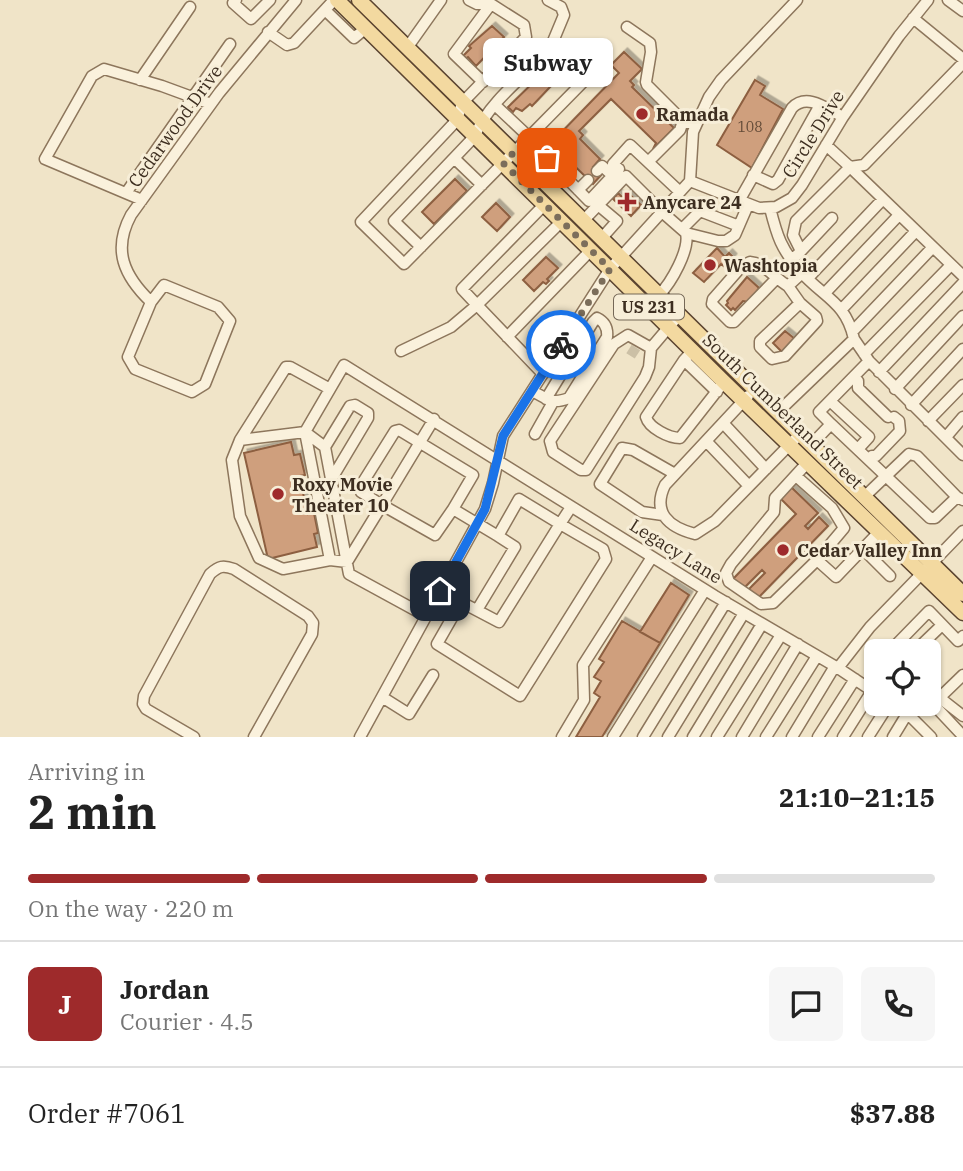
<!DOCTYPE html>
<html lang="en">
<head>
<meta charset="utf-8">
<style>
  :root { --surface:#fff; --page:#f6f6f6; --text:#222; --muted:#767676; --line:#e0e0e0; --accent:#9e2a2b }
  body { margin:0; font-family:"IBM Plex Serif",serif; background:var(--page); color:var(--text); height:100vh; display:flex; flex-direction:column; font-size:26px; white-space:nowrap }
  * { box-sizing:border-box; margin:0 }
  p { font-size:23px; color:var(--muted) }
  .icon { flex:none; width:38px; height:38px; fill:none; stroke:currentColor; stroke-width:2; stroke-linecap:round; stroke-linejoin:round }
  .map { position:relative; height:737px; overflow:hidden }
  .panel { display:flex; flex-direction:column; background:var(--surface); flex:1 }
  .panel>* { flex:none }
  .buttons { position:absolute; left:864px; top:639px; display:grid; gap:14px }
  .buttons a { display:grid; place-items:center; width:77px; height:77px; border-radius:10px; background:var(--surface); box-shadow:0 2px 5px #0004; font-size:35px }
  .pin { position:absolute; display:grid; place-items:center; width:60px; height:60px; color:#fff; margin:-30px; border-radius:14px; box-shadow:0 4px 10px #0006 }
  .courier { position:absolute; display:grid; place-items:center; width:70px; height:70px; margin:-35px; border:5px solid #1a73e8; border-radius:50%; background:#fff; color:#222; box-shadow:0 2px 9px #0007 }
  .bubble { position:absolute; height:49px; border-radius:10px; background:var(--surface); box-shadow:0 2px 5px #0004; font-size:23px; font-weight:700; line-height:49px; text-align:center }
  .summary em { font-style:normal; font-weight:700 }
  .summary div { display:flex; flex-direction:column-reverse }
  .summary { display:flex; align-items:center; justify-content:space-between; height:119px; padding:0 28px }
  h1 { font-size:46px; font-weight:700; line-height:52px }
  .bar { display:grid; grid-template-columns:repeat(4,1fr); gap:10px 7px; align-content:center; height:84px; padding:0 28px }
  .bar i { height:9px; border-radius:5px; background:var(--line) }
  .bar .current { background:var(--accent) }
  .bar p { grid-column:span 4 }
  .line { display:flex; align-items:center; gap:18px; padding:0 28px; border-top:2px solid var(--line) }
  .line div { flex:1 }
  .round { display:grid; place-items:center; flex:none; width:74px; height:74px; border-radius:10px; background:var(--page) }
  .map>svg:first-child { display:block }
  .building { fill:#cf9f7d; stroke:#8d5f41; stroke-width:2; filter:url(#shadow) }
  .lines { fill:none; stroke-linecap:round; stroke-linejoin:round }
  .minor-tunnel { stroke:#ccc0a6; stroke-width:10; stroke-dasharray:10 5; stroke-linecap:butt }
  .minor-casing { stroke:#8d765c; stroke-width:13 }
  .major-casing { stroke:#5b4430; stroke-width:17 }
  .minor { stroke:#faf1dc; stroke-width:10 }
  .major { stroke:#f3d9a0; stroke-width:14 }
  .done { stroke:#7c6e5b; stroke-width:7; stroke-dasharray:0 12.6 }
  .route { stroke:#1a73e8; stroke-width:9 }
  .poi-dot { fill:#9e2a2b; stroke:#f7eed8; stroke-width:2.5 }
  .labels { text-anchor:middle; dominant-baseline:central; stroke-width:6; stroke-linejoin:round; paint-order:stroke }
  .number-label { font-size:14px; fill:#624a37 }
  .shield { fill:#f7eed8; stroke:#756857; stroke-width:2 }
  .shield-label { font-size:16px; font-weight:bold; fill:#3d2e20 }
  .poi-label { font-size:18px; font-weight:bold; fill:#3d2e20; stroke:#f7eed8; text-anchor:start }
  .street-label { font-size:18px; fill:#3d2e20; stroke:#f7eed8 }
</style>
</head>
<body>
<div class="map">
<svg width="963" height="737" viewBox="0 0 963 737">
  <defs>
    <filter id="shadow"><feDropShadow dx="3.5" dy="-3.5" stdDeviation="0" flood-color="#0004"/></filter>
  </defs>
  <rect width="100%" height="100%" fill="#f0e4c8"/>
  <path class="building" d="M492,26L504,37L476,66L468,57L465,59L463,56L471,48L469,46Z
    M624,52L642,69L630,81L634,85L632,87L674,128L653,149L656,143L611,99L579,131L583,135L580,139L600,159L593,167L601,175L593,184L551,143L619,73L611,65Z
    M543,73L553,82L551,86L532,106L530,104L522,111L516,108L513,112L508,107Z
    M755,80L765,86L760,95L783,109L752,168L717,145Z
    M455,179L467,191L434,224L422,212Z
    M618,193L623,198L628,193L641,205L631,216L613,199Z
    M496,203L510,217L497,231L482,217Z
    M717,248L725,257L729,253L733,257L725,267L721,264L704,282L693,273Z
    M546,257L558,268L547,279L549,281L546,284L543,282L534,291L523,280Z
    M747,277L759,288L749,302L743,301L735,310L733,308L731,310L726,305L728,303L727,301Z
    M785,331L795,339L782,352L773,343Z
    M291,442L294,455L300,454L305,475L299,476L308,514L314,513L318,533L314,534L317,547L268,559L244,453Z
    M789,485L818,513L805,526L808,529L819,517L828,526L758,598L749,589L765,573L762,570L743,589L733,579L796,514L778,496Z
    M671,583L689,595L660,643L640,632Z
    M622,621L660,643L602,737H576L600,697L594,693L601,681L594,677L604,662L599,659Z"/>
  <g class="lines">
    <path class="minor-tunnel" d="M629,349L640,356"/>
    <defs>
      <path id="minor" d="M236,0L233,3L251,19L270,0
        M548,0L561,7L564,15L549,51
        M948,0L963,11
        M325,10L354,38L366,28
        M913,18L963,59
        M627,27L650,43L651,52L646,82L647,85L683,121L696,125
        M268,32L287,45L294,43L334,0
        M407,48L441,0
        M140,80L190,7
        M483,82L454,54L491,4
        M495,105L529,137
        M540,151L589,201L619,169L613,164L630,145L680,192
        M454,158L482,185
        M648,162L680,130L683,121
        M850,167L963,276
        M850,167L864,165L963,63
        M597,171L602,166L613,176
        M753,175L773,184L778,180L820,105
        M690,181L759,208L776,207L792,198L802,185L843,117L899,36L928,0
        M578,190L588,180
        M126,193L230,44
        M142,200L45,159L92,76L104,69L162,86L211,104
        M739,201L792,108C807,92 827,109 843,117
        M598,205L617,221L601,239
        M770,208C777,236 781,249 801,272C823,297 846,302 854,339
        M583,221L626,176L662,212L686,233L718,241H726L735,235L748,205
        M682,229L700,211L739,226
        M421,247L394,221L475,136C486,105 525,75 549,51L580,66L585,80C524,142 464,203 404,264L361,222L457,120L462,103L526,37L524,25L491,4H477L469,0
        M801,251L832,218
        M792,260L801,251L793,235L796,221L850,167L826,145
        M808,278L883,199
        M776,279L734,322H730L712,304L713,299L742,266L750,262C765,263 775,279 788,286
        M825,293L899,215
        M659,295C671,283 690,250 686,233
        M151,302L164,285L218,307L230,321L205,384L192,392L135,369L128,357L151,302C124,276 112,250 131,215L219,93L296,0
        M800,303L760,341V347L772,359L785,356L817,321L816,317L800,303L788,286L802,273
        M841,310L916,231
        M852,332L933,247
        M507,337L591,250
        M651,348L628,335L614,344L550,441L553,452L581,470H586L645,377L649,367L651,348L679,315
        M693,350L684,360L646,417C649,428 669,438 680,438L724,382
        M401,351L451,327L477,305L462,289L545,204
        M864,354L951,265
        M684,360L717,392
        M879,372L963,283
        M543,374L477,305L562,221
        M858,381V388L888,417
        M895,389L963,316
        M532,391C548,399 551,405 569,398L607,337C608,328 605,322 597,318L593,322L546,399
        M748,396L665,485C652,512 668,527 695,534L715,521L800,434
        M830,401L869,437L858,449
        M911,405L963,349
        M778,412L854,339L869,361L963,455
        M434,419L382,505L435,535L453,509L498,536L519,499L560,524L571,507
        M928,421L963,385
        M723,423L766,469
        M831,424L930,518H935L957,497L963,500
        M535,434L553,402
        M946,437L963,417
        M240,440L286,367H290L330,389
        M706,441L749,486
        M811,445L831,424L819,412L869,361
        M325,447L350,406L355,405L368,413V418L331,480
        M872,456H876L900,431L899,421L894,417
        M808,462L775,498L774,512L731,564L726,573L729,582L761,604L773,603L817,560L836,577L879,532
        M796,476L832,508L844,528L817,560
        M864,497L909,454L917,456L957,497
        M663,515L642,512L600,484L622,448L633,450L675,474
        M863,549L890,576
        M330,560L305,432L240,440L232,460L240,516L259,558L283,569L330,560L347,562L382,505L361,492L360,487L395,431L399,430L473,475L453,509
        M440,591L499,622L560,524L603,549L606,559L520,696L437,644L461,602
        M477,610L515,547L498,536
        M426,616L349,574L325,447L305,432L344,365L715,596L838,668L877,694
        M890,651L929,611L958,641L963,636
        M915,651L942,625
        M838,668L870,627L963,531
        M382,697L409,714L433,675
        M940,698L963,716
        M929,701L933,704L963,675
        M891,704L910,716L931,737
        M933,704L963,736
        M194,737L146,709L143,704L144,696L210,574C219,566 223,565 234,569L308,616L313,623L312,634L254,737
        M360,737L485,509L493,483L503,436L610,269L690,181L693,132L709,97L721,80L797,0
        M562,737L584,700L583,665L652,557
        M613,737L705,590
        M643,737L726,602
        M668,737L744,613
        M693,737L762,624
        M717,737L781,635
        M742,737L798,644
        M766,737L817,656
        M792,737L835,666
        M818,737L855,679
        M843,737L872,691
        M868,737L889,704
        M893,737L907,714"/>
      <path id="major" d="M337,0L724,382L963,613
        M359,0L963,594"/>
    </defs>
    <use href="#minor" class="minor-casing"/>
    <use href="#major" class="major-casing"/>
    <use href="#minor" class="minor"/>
    <use href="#major" class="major"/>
  </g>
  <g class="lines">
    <path class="done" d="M547,158L533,173L513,153L504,164L610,269L561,345"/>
    <path class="route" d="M440,591L485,509L503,436L561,345"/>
  </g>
  <g class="poi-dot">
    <circle cx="642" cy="114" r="7"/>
    <path d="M623.5 191.5h7v7h7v7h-7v7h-7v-7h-7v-7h7z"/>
    <circle cx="710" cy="265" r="7"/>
    <circle cx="278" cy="494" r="7"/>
    <circle cx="783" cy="550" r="7"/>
  </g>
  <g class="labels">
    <g class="number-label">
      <text x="750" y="127">108</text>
    </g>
    <rect class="shield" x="614" y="294.5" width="70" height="25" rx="5"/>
    <g class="shield-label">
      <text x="649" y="307">US 231</text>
    </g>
    <g class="poi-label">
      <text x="656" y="114">Ramada</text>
      <text x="643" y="202">Anycare 24</text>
      <text x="724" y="265">Washtopia</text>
      <text x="292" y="484">Roxy Movie<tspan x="292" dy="21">Theater 10</tspan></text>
      <text x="797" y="550">Cedar Valley Inn</text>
    </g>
    <g class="street-label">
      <text transform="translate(175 126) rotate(-54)">Cedarwood Drive</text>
      <text transform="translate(813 134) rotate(-58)">Circle Drive</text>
      <text transform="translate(783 411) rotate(44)">South Cumberland Street</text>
      <text transform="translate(676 551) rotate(32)">Legacy Lane</text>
    </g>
  </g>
</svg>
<div class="buttons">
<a><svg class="icon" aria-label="locate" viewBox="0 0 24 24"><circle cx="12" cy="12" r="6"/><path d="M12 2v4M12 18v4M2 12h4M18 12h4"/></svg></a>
</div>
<div class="pin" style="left:547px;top:158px;background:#ea580c"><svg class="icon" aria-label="bag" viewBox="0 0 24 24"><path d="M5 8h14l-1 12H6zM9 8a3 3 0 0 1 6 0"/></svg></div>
<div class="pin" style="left:440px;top:591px;background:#1f2937"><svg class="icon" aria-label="home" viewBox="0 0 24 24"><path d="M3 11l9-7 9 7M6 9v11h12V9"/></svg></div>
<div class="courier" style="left:561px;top:345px"><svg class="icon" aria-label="bike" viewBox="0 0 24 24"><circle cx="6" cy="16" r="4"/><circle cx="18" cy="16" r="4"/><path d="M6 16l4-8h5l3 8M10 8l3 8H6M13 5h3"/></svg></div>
<div class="bubble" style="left:483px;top:38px;width:130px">Subway</div>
</div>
<section class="panel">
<div class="summary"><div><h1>2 min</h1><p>Arriving in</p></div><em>21:10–21:15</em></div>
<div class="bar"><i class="current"></i><i class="current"></i><i class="current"></i><i></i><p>On the way · 220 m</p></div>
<div class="line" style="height:126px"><b class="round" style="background:var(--accent);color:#fff">J</b><div><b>Jordan</b><p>Courier · 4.5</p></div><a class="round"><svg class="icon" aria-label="chat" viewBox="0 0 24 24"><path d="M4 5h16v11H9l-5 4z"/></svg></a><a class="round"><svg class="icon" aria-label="phone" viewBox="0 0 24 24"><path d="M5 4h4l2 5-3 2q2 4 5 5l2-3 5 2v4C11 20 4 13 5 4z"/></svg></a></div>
<div class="line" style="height:91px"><div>Order #7061</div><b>$37.88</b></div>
</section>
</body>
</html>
